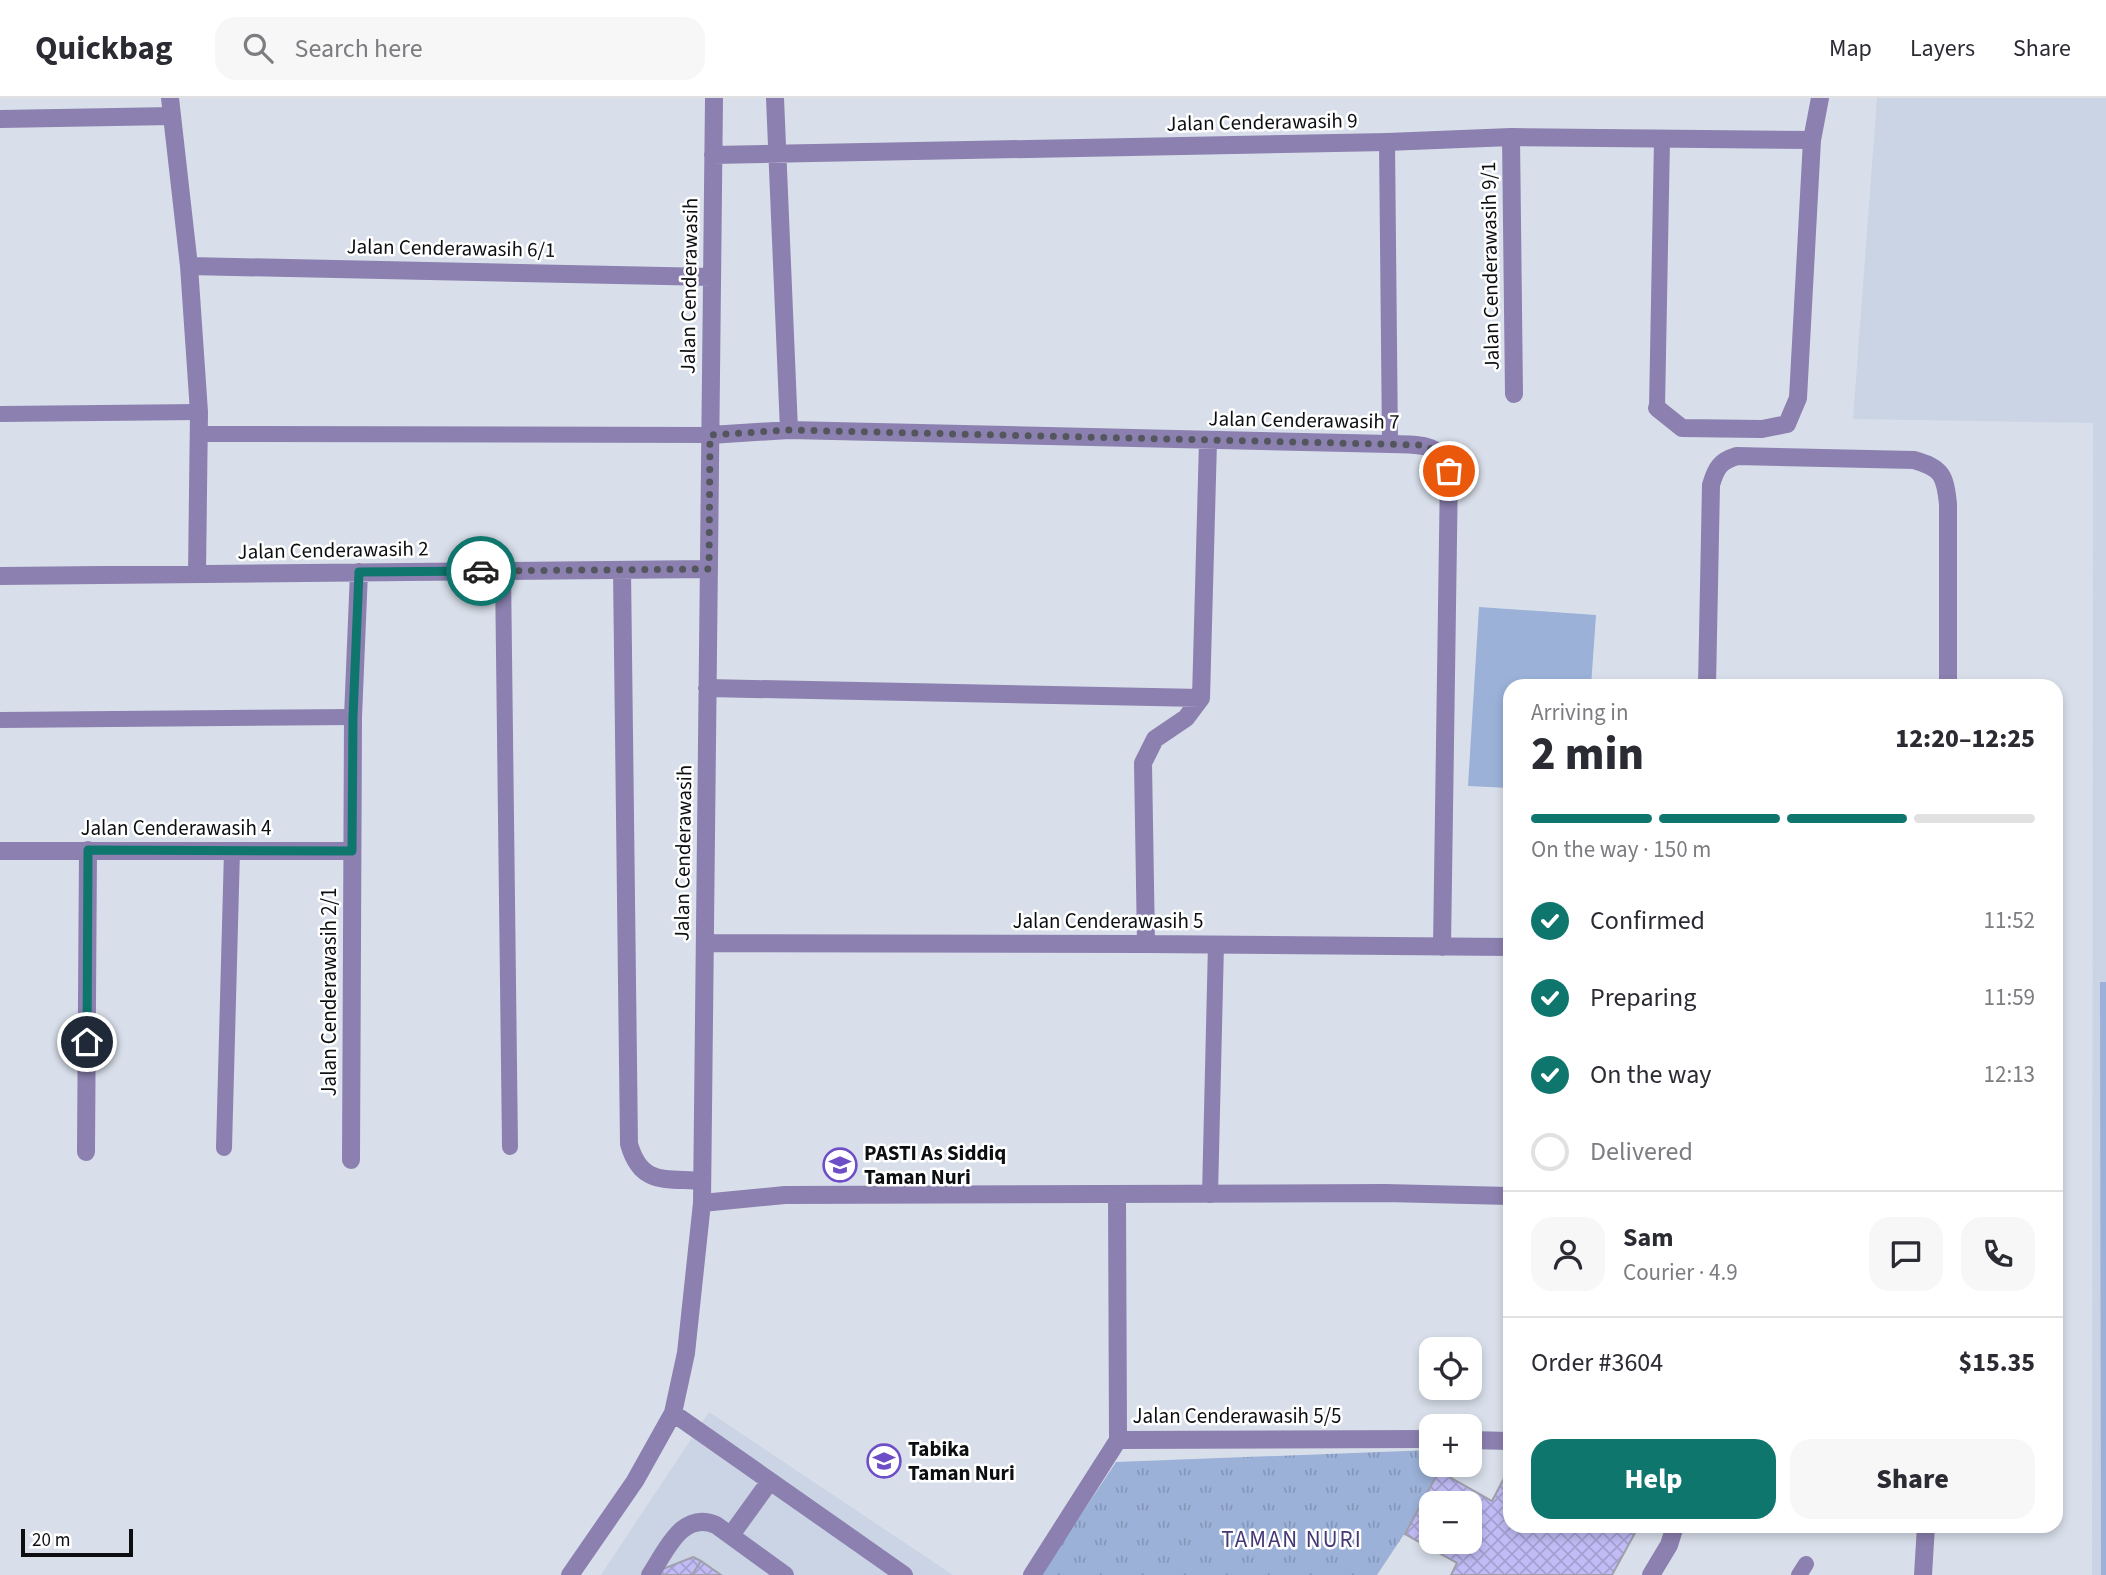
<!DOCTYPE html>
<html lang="en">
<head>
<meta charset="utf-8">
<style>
  :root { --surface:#fff; --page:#f7f7f7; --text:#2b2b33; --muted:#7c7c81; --line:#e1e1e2; --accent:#0f766e }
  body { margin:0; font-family:"Source Sans 3",sans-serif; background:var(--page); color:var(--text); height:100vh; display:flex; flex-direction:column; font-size:26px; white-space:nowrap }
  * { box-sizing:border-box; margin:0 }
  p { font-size:23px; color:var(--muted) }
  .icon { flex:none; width:38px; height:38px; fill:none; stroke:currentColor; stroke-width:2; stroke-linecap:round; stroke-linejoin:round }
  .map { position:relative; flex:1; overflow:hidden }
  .side { position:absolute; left:1503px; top:581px; width:560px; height:854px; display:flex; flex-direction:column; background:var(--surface); border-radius:21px; box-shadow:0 4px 10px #0003 }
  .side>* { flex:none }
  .tools { position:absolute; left:1419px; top:1239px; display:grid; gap:14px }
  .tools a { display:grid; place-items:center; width:63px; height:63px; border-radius:14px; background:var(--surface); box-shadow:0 4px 10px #0003; font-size:35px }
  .scale { position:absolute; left:21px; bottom:18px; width:112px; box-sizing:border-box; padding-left:7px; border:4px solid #0c0e11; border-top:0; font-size:19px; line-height:24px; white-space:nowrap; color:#0c0e11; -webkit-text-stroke:5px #fff; paint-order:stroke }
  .pin { position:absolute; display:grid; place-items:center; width:60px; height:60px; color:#fff; margin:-30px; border:4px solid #fff; border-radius:50%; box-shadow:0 2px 7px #0007 }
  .courier { position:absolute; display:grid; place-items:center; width:70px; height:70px; margin:-35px; border:5px solid #0f766e; border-radius:50%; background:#fff; color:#222; box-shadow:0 2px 9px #0007 }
  .summary em { font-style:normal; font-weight:800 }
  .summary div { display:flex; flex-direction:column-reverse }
  .summary { display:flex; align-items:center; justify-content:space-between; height:119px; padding:0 28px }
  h1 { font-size:46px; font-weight:800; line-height:52px }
  .bar { display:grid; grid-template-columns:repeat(4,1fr); gap:10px 7px; align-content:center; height:84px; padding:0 28px }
  .bar i { height:9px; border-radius:5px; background:var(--line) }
  .bar .current { background:var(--accent) }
  .bar p { grid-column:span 4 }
  .line { display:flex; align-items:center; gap:18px; padding:0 28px; border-top:2px solid var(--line) }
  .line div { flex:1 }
  .round { display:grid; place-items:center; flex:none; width:74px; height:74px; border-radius:21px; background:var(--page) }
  ol { padding:0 28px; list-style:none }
  li { display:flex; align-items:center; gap:21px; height:77px }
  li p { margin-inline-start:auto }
  li .icon { padding:7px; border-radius:50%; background:var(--accent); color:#fff; stroke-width:4 }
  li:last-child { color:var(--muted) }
  li i { width:38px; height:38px; border:4px solid var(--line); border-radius:50% }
  .cta { display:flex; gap:14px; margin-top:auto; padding:14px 28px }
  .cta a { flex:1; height:80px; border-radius:21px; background:var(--accent); color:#fff; font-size:28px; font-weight:800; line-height:80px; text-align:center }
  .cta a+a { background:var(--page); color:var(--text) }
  header { display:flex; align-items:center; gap:42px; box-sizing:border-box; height:98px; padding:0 35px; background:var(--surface); border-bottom:2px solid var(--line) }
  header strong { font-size:33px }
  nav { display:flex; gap:38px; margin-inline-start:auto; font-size:24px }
  .search { width:490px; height:63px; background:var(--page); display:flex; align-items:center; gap:18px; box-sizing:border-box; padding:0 24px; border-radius:21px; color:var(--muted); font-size:26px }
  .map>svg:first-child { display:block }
  .built { fill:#cad4e5 }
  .grass { fill:#9bb1d8 }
  .park { fill:url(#park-tufts) }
  .building { fill:url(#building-cross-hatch); stroke:#a09faa; stroke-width:2; fill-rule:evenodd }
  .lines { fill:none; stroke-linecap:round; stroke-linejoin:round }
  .lane { stroke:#8b80af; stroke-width:16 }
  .street { stroke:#8b80af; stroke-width:18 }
  .done { stroke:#53575d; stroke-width:7; stroke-dasharray:0 12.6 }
  .route { stroke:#0f766e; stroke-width:9 }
  .labels { text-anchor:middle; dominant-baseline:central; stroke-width:5; stroke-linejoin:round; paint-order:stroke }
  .street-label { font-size:21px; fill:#0c0e11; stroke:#fff }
  .poi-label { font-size:21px; font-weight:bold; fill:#0c0e11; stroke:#fff; text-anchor:start }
  .neighbourhood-label { font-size:23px; letter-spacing:2px; fill:#443875; stroke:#fff }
</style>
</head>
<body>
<header>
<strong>Quickbag</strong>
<div class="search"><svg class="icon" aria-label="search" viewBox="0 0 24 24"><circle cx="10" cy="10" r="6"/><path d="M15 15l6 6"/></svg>Search here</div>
<nav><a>Map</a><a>Layers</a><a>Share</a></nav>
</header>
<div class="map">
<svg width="2106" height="1477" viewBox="0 0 2106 1477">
  <defs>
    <pattern id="park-tufts" width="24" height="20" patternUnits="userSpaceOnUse" patternTransform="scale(1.75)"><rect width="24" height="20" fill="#9bb1d8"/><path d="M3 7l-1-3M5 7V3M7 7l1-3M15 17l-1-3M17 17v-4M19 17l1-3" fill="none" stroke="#8497b8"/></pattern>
    <pattern id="building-cross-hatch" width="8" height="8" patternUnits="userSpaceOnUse" patternTransform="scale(1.75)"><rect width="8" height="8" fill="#c1bcf5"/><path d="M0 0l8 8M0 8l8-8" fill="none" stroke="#a5a0d1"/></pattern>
  </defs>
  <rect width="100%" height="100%" fill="#d8dfea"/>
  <path class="built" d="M1877,0H2106V1477H2092L2093,325L1853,321Z
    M709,1314L953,1477H601Z"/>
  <path class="grass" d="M1479,509L1596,517L1591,588H1510V690L1468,688Z
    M2100,884H2106V1477H2101Z"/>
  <path class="park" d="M1431,1352L1432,1367H1450L1377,1477H1041L1116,1364Z"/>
  <path class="building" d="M1510,1369V1428H1622L1635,1435L1612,1477H1451L1457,1465L1405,1436L1439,1373L1492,1403ZM1432,1405H1470V1444H1432Z
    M693,1459L701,1463L692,1477H653L655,1474Z
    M701,1463L721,1477H692Z"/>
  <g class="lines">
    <path class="lane" d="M1387,44L1390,346
      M1657,310L1662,42
      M0,316L199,314
      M200,336L710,337
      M503,473L510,1049
      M0,622L353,619
      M224,1050L232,753
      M1210,1097L1216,846
      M1799,1477L1806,1466"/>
    <path class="street" d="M170,0L189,168L199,314L197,476
      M775,0L789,332
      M0,21L172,18
      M1511,39L1514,296
      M713,57L1387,44L1511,39L1812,42
      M189,168L712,179
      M1657,310L1682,330L1762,331L1787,326L1798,300L1812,42L1820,0
      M710,337L789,332L1390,346C1417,347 1440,343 1449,373L1442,849
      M622,472L629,1046C641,1088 665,1080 702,1083
      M0,478L709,471
      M1707,588L1711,387C1716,370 1720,363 1737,358L1914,362C1942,370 1945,377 1948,406V588
      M707,590L1201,600
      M0,753H352
      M705,845L1146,846L1510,849
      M1146,846L1143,665L1155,641L1186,620L1201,600L1208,343
      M86,1054L88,752
      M351,1062L353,619L359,474
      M1117,1096L1118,1342
      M702,1105L785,1097L1385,1095L1510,1098
      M673,1315L904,1477
      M1118,1342L1432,1341
      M1470,1342L1510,1343
      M731,1437L770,1383
      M570,1477L635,1383L673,1315L686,1255L702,1105L714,0
      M650,1477C666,1453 682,1412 716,1427L785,1477
      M1032,1477L1118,1342
      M1651,1477L1669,1447L1675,1428
      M1923,1477L1926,1428"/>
  </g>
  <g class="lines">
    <path class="done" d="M481,473L709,471L710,337L789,332L1421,347C1437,352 1444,357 1449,373"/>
    <path class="route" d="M87,944L88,752L352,753L353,619L359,474L481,473"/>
  </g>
  <defs>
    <symbol id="school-ring" viewBox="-11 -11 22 22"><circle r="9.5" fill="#fff" stroke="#6d4ec7" stroke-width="1.5"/><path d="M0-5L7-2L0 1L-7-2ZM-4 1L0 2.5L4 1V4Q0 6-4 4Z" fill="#6d4ec7"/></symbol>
  </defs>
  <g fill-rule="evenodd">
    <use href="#school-ring" x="821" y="1048" width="38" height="38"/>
    <use href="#school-ring" x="865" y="1344" width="38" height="38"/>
  </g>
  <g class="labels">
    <g class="street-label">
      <text transform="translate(1262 24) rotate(-1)">Jalan Cenderawasih 9</text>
      <text transform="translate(451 150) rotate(1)">Jalan Cenderawasih 6/1</text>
      <text transform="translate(1490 168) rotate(-91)">Jalan Cenderawasih 9/1</text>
      <text transform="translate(689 188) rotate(-89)">Jalan Cenderawasih</text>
      <text transform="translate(1304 322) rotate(1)">Jalan Cenderawasih 7</text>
      <text transform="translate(333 452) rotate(-1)">Jalan Cenderawasih 2</text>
      <text x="176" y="730">Jalan Cenderawasih 4</text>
      <text transform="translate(683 755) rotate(-89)">Jalan Cenderawasih</text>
      <text x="1108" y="823">Jalan Cenderawasih 5</text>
      <text transform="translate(329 894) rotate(-90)">Jalan Cenderawasih 2/1</text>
      <text x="1237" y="1318">Jalan Cenderawasih 5/5</text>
    </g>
    <g class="poi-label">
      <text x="864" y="1055">PASTI As Siddiq<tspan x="864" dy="24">Taman Nuri</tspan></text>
      <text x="908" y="1351">Tabika<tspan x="908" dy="24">Taman Nuri</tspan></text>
    </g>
    <g class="neighbourhood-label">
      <text x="1292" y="1441">TAMAN NURI</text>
    </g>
  </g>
</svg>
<div class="tools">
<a><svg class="icon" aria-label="locate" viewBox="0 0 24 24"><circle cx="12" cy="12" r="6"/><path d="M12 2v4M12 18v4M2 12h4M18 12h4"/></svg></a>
<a>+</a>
<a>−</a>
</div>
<div class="scale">20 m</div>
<div class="pin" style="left:1449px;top:373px;background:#ea580c"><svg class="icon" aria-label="bag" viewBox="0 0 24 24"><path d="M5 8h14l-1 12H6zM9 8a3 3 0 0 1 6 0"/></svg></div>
<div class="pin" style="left:87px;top:944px;background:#1f2937"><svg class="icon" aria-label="home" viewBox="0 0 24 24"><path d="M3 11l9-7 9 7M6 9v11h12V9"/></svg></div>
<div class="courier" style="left:481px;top:473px"><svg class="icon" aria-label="car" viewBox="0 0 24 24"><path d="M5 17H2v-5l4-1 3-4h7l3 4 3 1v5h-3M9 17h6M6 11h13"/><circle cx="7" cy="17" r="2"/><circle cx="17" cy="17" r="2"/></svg></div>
<section class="side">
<div class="summary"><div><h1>2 min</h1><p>Arriving in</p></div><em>12:20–12:25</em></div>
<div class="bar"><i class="current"></i><i class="current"></i><i class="current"></i><i></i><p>On the way · 150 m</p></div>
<ol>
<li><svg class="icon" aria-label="check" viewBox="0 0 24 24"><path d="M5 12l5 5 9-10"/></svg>Confirmed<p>11:52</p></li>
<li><svg class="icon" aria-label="check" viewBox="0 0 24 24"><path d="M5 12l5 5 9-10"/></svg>Preparing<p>11:59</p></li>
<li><svg class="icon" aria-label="check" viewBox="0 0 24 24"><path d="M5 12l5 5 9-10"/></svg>On the way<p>12:13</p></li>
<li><i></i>Delivered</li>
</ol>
<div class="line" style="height:126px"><a class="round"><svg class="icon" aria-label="person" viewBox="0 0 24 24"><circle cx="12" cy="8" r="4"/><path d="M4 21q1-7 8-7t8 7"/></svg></a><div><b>Sam</b><p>Courier · 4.9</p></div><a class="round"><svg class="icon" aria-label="chat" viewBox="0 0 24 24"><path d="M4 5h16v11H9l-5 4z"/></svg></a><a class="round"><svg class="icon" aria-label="phone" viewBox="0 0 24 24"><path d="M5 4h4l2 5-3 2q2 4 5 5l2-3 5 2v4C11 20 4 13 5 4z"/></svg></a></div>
<div class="line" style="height:91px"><div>Order #3604</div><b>$15.35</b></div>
<div class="cta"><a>Help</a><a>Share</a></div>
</section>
</div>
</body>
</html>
